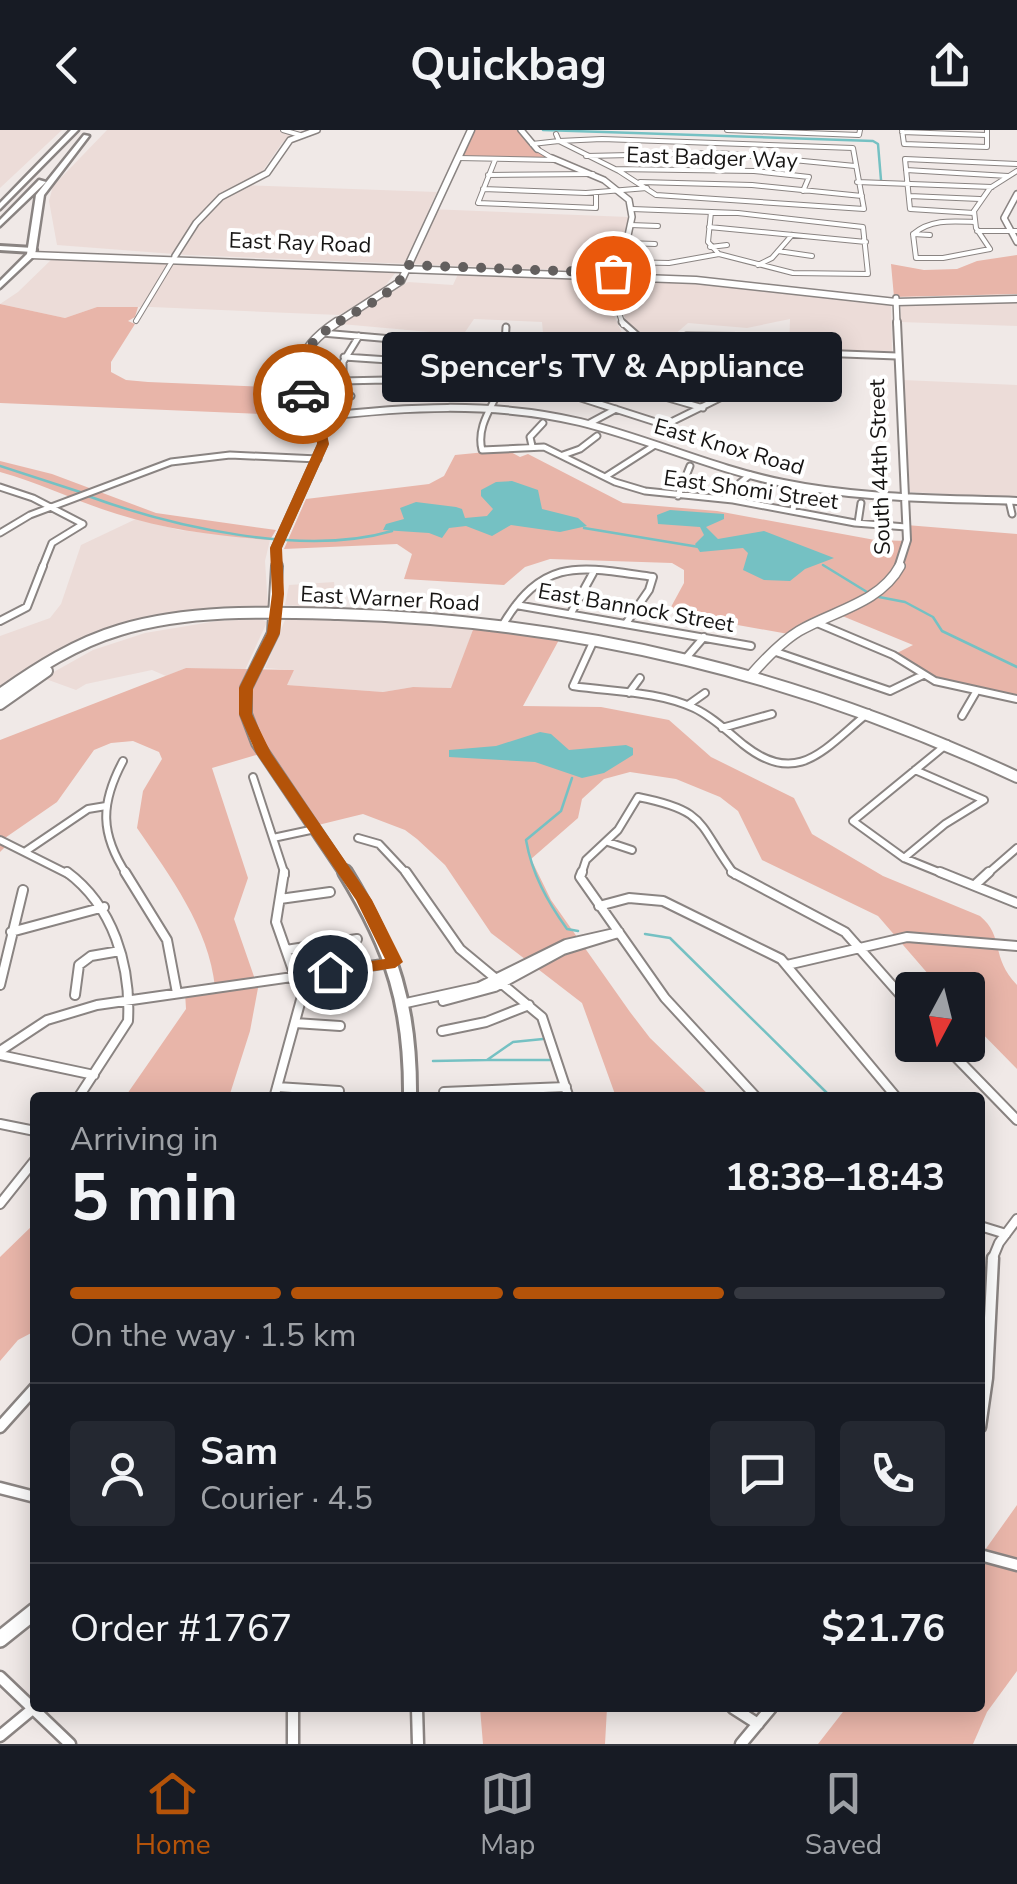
<!DOCTYPE html>
<html lang="en">
<head>
<meta charset="utf-8">
<style>
  :root { --surface:#171b24; --page:#242831; --text:#f1f3f6; --muted:#9ea1a6; --line:#363941; --accent:#b45309 }
  body { margin:0; font-family:"Nunito Sans",sans-serif; background:var(--page); color:var(--text); height:100vh; display:flex; flex-direction:column; font-size:38px; white-space:nowrap }
  * { box-sizing:border-box; margin:0 }
  p { font-size:32px; color:var(--muted) }
  .icon { flex:none; width:55px; height:55px; fill:none; stroke:currentColor; stroke-width:2; stroke-linecap:round; stroke-linejoin:round }
  .map { position:relative; flex:1; overflow:hidden }
  .details { position:absolute; left:30px; top:962px; width:955px; height:620px; display:flex; flex-direction:column; background:var(--surface); border-radius:10px; box-shadow:0 5px 25px #0003 }
  .details>* { flex:none }
  .needle { width:65px; rotate:187deg }
  .fabs { position:absolute; left:895px; top:842px; display:grid; gap:20px }
  .fabs a { display:grid; place-items:center; width:90px; height:90px; border-radius:10px; background:var(--surface); box-shadow:0 5px 25px #0003; font-size:50px }
  .pin { position:absolute; display:grid; place-items:center; width:85px; height:85px; color:#fff; margin:-42px; border:5px solid #fff; border-radius:50%; box-shadow:0 2px 10px #0007 }
  .courier { position:absolute; display:grid; place-items:center; width:100px; height:100px; margin:-50px; border:8px solid #b45309; border-radius:50%; background:#fff; color:#222; box-shadow:0 2px 12px #0007 }
  .bubble { position:absolute; height:70px; border-radius:10px; background:var(--surface); box-shadow:0 5px 25px #0003; font-size:32px; font-weight:700; line-height:70px; text-align:center }
  .head em { font-style:normal; font-weight:700 }
  .head div { display:flex; flex-direction:column-reverse }
  .head { display:flex; align-items:center; justify-content:space-between; height:170px; padding:0 40px }
  h1 { font-size:65px; font-weight:700; line-height:75px }
  .bar { display:grid; grid-template-columns:repeat(4,1fr); gap:15px 10px; align-content:center; height:120px; padding:0 40px }
  .bar i { height:12px; border-radius:8px; background:var(--line) }
  .bar .active { background:var(--accent) }
  .bar p { grid-column:span 4 }
  .line { display:flex; align-items:center; gap:25px; padding:0 40px; border-top:2px solid var(--line) }
  .line div { flex:1 }
  .round { display:grid; place-items:center; flex:none; width:105px; height:105px; border-radius:10px; background:var(--page) }
  header { display:flex; justify-content:space-between; align-items:center; height:130px; padding:0 40px; background:var(--surface); font-size:45px; font-weight:700 }
  .dock { display:flex; justify-content:space-around; align-items:center; height:140px; border-top:2px solid var(--line); background:var(--surface); font-size:28px; color:var(--muted) }
  .dock a { display:grid; justify-items:center; gap:5px }
  .dock .active { color:var(--accent) }
  .map>svg:first-child { display:block }
  .built { fill:#ecdcd8 }
  .green { fill:#e8b5a9 }
  .water { fill:#75c1c3 }
  .lines { fill:none; stroke-linecap:round; stroke-linejoin:round }
  .stream { stroke:#75c1c3; stroke-width:2.5 }
  .minor-far4-casing { stroke:#8a8482; stroke-width:6 }
  .minor-far3-casing { stroke:#8a8482; stroke-width:9 }
  .minor-far2-casing { stroke:#8a8482; stroke-width:10 }
  .minor-far1-casing { stroke:#8a8482; stroke-width:12 }
  .minor-casing { stroke:#8a8482; stroke-width:15 }
  .tertiary-far2-casing { stroke:#8a8482; stroke-width:8 }
  .tertiary-far1-casing { stroke:#8a8482; stroke-width:10 }
  .tertiary-casing { stroke:#8a8482; stroke-width:12 }
  .secondary-far4-casing { stroke:#8a8482; stroke-width:9 }
  .secondary-far3-casing { stroke:#8a8482; stroke-width:11 }
  .secondary-far2-casing { stroke:#8a8482; stroke-width:14 }
  .secondary-far1-casing { stroke:#8a8482; stroke-width:18 }
  .secondary-casing { stroke:#8a8482; stroke-width:20 }
  .primary-casing { stroke:#8a8482; stroke-width:6 }
  .motorway-casing { stroke:#8a8482; stroke-width:5 }
  .minor-far4 { stroke:#fff; stroke-width:4 }
  .minor-far3 { stroke:#fff; stroke-width:5 }
  .minor-far2 { stroke:#fff; stroke-width:6 }
  .minor-far1 { stroke:#fff; stroke-width:8 }
  .minor { stroke:#fff; stroke-width:10 }
  .tertiary-far2 { stroke:#fff; stroke-width:5 }
  .tertiary-far1 { stroke:#fff; stroke-width:6 }
  .tertiary { stroke:#fff; stroke-width:9 }
  .secondary-far4 { stroke:#fff; stroke-width:6 }
  .secondary-far3 { stroke:#fff; stroke-width:8 }
  .secondary-far2 { stroke:#fff; stroke-width:10 }
  .secondary-far1 { stroke:#fff; stroke-width:12 }
  .secondary { stroke:#fff; stroke-width:15 }
  .primary { fill:#fff; fill-rule:evenodd }
  .motorway { fill:#fff; fill-rule:evenodd }
  .route { fill:#b45309 }
  .done { stroke:#635f5e; stroke-width:10; stroke-dasharray:0 18 }
  .labels { text-anchor:middle; dominant-baseline:central; stroke-width:8; stroke-linejoin:round; paint-order:stroke }
  .far-street-label { font-size:22px; fill:#171514; stroke:#fff }
</style>
</head>
<body>
<header><svg class="icon" aria-label="back" viewBox="0 0 24 24"><path d="M15 5l-7 7 7 7"/></svg>Quickbag<svg class="icon" aria-label="share" viewBox="0 0 24 24"><path d="M12 15V3M7 8l5-5 5 5M5 13v7h14v-7"/></svg></header>
<div class="map">
<svg width="1017" height="1614" viewBox="0 0 1017 1614">
  <rect width="100%" height="100%" fill="#f0e9e7"/>
  <path class="built" d="M0,0H62L0,58Z
    M107,0H279L294,5L282,13L262,42L239,55L437,62L429,79L629,87L616,140L609,142L187,125L57,115L49,71L53,56Z
    M54,127L395,141L396,142L381,161L339,185L151,177H97L65,188L0,174L18,162Z
    M459,142L612,148L611,179L622,203H543L542,192L474,189L463,205L341,194L408,152L453,155Z
    M624,150L680,151L891,174L892,222L789,221L790,189L747,198L688,193L659,218L629,199L621,177Z
    M1017,171V196L900,192L901,175Z
    M903,250L1017,255V368L910,362Z
    M136,389L179,400L270,410L265,431L268,476L134,492L0,556V506L50,488L61,474L81,415Z
    M334,452L337,479L285,475L289,455Z
    M330,487L474,497L452,558L413,557L383,562L286,555L294,540L265,538L285,490Z
    M261,489L267,492L245,540L186,538L166,546L152,540L86,554L76,560L43,548L93,520L145,503L217,491Z"/>
  <path class="green" d="M471,0H521L532,14L556,30L458,28Z
    M1017,125V164L894,167L891,134L924,140L957,139L977,131Z
    M0,174L65,188L97,177H138L135,187L128,191L135,194L111,232V242L126,250L148,252L295,258L307,286L0,273Z
    M507,320L520,327L528,324L623,373L717,381L875,410L907,411L906,395L1017,404V569L929,549L893,525L913,515L835,483L794,505L676,484L671,477L684,453V440L672,433L550,429L525,437L504,455L404,449L412,424L397,414L284,419L306,369L429,354L444,346L455,325Z
    M0,331L52,344L156,383L276,400L270,410C218,406 167,400 117,384C77,372 41,353 0,342Z
    M474,497L560,508L523,576L601,577L669,590L711,627L794,668L812,704L883,746L980,786C1005,807 990,827 1017,855V939L968,889V860H942L878,786L762,730L738,681L720,667L676,649L630,642L604,649L582,669L578,688L531,729L551,770L630,882L650,908L711,967H616L582,873L491,803L445,735L417,709L405,700L363,684L314,696L263,623L212,638L248,748L234,789L258,858L250,901L229,967H125L186,879L185,862L215,857C209,798 170,746 137,698L143,661L162,629L159,622L133,611L111,613L94,620L57,672L2,710L8,714L0,722V610L186,538L294,540L287,555L383,562L413,557L451,558Z
    M35,1093V1201L18,1210L0,1231V1127Z
    M1017,1375V1541L987,1582L973,1614H818L846,1578H980V1427Z
    M480,1578H607L605,1614H483Z"/>
  <path class="water" d="M512,351L538,360L542,379L578,388L587,396L560,402L511,395L492,406L466,396L449,398L442,408L429,403L383,400L386,394L404,389L400,378L416,372L456,377L462,379L465,388L487,386L493,379L481,366V360L496,352Z
    M670,380L724,384V389L706,397L718,409L764,401L834,428L805,439L790,451L764,450L743,440L748,423L743,418L700,422L695,414L704,405L700,397L658,394L657,385Z
    M540,602L551,604L569,620L626,615L633,618V625L604,643L582,648L535,632L449,627V620L496,616Z"/>
  <g class="lines">
    <path class="stream" d="M543,0L873,11L878,14L881,50
      M0,336L80,362
      M88,366C173,397 304,427 392,401
      M584,398L699,417
      M823,435L867,462
      M879,467L905,472L933,487L942,501L1017,537
      M572,648L561,681L526,710C532,744 547,771 567,799L578,801
      M645,804L670,808L832,968
      M487,930H550
      M433,931L487,930L513,912L543,909"/>
    <defs>
      <path id="minor-far4" d="M283,0L300,5
        M727,0L859,5L860,0
        M902,0L904,14L987,17V0
        M902,2L986,5
        M556,4L559,11
        M602,9L853,18L864,79L656,65L619,41L559,11Z
        M532,14L559,11
        M537,19L552,28
        M586,26L720,23L855,36
        M458,28L556,30
        M495,30L478,73L596,78V63
        M615,39L754,41L809,47L803,61
        M906,40L1008,46
        M488,45L593,44
        M640,52L752,55L862,66
        M857,52L992,57
        M483,59L586,63L647,58
        M909,66L980,69
        M711,82L708,112L718,123
        M974,83L910,79L905,29L1017,34
        M974,92C952,91 931,89 913,104L916,128H943L990,119
        M630,95L658,96
        M709,97L866,112
        M977,101H1017
        M913,104L930,105
        M626,113L655,114
        M710,117L727,115
        M990,119L976,98L974,81L990,58L1017,41
        M778,121L812,126
        M622,132L669,133L719,124L793,143L868,144L863,97L738,83L632,79
        M758,135L772,128L792,105
        M619,147L618,180L623,195
        M136,191L174,128"/>
      <path id="minor-far3" d="M622,192L648,215L711,235H731L790,222L897,226
        M322,203L462,215L578,217L734,261
        M505,214L506,197
        M662,221L686,206L777,207
        M344,227L448,234L555,235L703,278
        M506,233C506,265 474,288 482,320L544,317L615,352L645,361L733,370L855,393L906,397
        M565,237L598,215
        M340,251L387,250L499,264
        M503,254L553,259L665,295L734,261
        M351,266L343,261V232L359,206
        M588,294L616,279
        M532,316L530,307L543,293
        M563,325L580,319L597,306
        M605,347L655,315
        M0,357L33,368L83,394
        M678,366L690,336
        M733,370L736,356L750,345
        M1009,371L1012,384
        M793,381L795,364
        M858,393L861,373
        M0,403L30,385L171,332L230,325L318,329
        M42,438L52,413L83,394"/>
      <path id="minor-far2" d="M516,475L751,516
        M571,483L593,443
        M0,491L27,477L43,436
        M817,493L893,525L935,551L1017,569
        M502,496C544,425 581,437 653,447L649,460L627,492
        M594,510L573,556C613,562 657,561 694,578C713,587 728,602 744,615C798,658 825,618 868,583
        M773,521L890,561L923,545
        M686,528L704,507
        M629,563L640,548
        M688,575L705,563
        M962,586L976,562
        M722,598L772,584
        M123,631C100,674 100,704 127,745
        M253,647L285,745
        M273,708L315,699
        M358,708L379,714L408,745
        M0,710L70,745
        M608,712L632,720
        M26,721L88,679L106,676
        M904,728L945,694L984,670L915,640
        M581,745L586,730L618,700L638,667C709,681 697,694 735,745
        M946,745L904,728L853,691L947,614
        M986,745L1017,718"/>
      <path id="minor-far1" d="M67,742C113,776 131,835 128,891L78,968
        M125,742L167,810L177,863
        M406,742L460,819L542,887L569,968
        M582,742L580,747L665,868L757,968
        M732,742L845,802L912,878
        M940,742L1017,773
        M976,754L989,742
        M280,769L330,762
        M599,776L629,768L663,771L781,829L897,968
        M11,802L104,777
        M286,820L357,809
        M787,835L907,807L1017,816
        M0,855L23,760
        M75,865L79,835L91,826L120,821
        M443,871L495,857L563,820L615,804
        M406,873L479,857L566,814L619,802
        M295,893L340,896
        M442,901L486,892L529,875
        M944,915L1017,990
        M0,921L47,890L97,875L390,833
        M0,925L94,945
        M277,957L339,961
        M444,962L566,957
        M274,968L302,866L276,792L284,742
        M0,994L35,1001
        M0,1074L35,1030
        M980,1096L1006,1104
        M992,1130L999,1113L1017,1089"/>
      <path id="minor" d="M0,1297L35,1258
        M980,1297L987,1248L993,1128
        M0,1358L35,1367
        M980,1425L1017,1435
        M0,1547L70,1614
        M293,1578V1614
        M417,1578L418,1614
        M733,1578L758,1594
        M0,1606L35,1577
        M741,1614L771,1578"/>
      <path id="tertiary-far2" d="M521,0L537,19
        M552,28L604,50L629,70L632,87L619,147
        M1017,64L1004,88L1017,112
        M175,126L196,93L221,67L267,43L290,10L317,0
        M896,168L897,195"/>
      <path id="tertiary-far1" d="M897,192L907,410L898,438
        M316,287C404,277 492,271 580,292C649,309 714,339 783,353C860,369 939,368 1017,371"/>
      <path id="tertiary" d="M751,545C765,529 781,512 799,501C833,481 880,473 900,436"/>
      <path id="secondary-far4" d="M31,125L696,150L896,172L1017,169
        M333,195L401,151L471,0"/>
      <path id="secondary-far3" d="M277,438L276,418L323,314C316,263 269,237 337,192"/>
      <path id="secondary-far2" d="M277,436L273,503L246,558V584L257,613L346,745
        M0,564C37,538 76,513 120,500C190,479 266,482 338,484C580,491 798,545 1017,647
        M0,574L47,541"/>
      <path id="secondary-far1" d="M345,742C393,820 411,877 410,968"/>
      <path id="secondary" d="M0,1509L35,1481"/>
      <path id="primary" d="M0,116L33,118L36,120L33,122L0,120Z"/>
      <path id="motorway" d="M71,0H78L0,79V73Z
        M84,5L89,6L44,65L35,125L0,158V151L27,124L36,65Z
        M39,50L46,52L0,96V90Z"/>
    </defs>
    <use href="#minor-far4" class="minor-far4-casing"/>
    <use href="#minor-far3" class="minor-far3-casing"/>
    <use href="#minor-far2" class="minor-far2-casing"/>
    <use href="#minor-far1" class="minor-far1-casing"/>
    <use href="#minor" class="minor-casing"/>
    <use href="#tertiary-far2" class="tertiary-far2-casing"/>
    <use href="#tertiary-far1" class="tertiary-far1-casing"/>
    <use href="#tertiary" class="tertiary-casing"/>
    <use href="#secondary-far4" class="secondary-far4-casing"/>
    <use href="#secondary-far3" class="secondary-far3-casing"/>
    <use href="#secondary-far2" class="secondary-far2-casing"/>
    <use href="#secondary-far1" class="secondary-far1-casing"/>
    <use href="#secondary" class="secondary-casing"/>
    <use href="#primary" class="primary-casing"/>
    <use href="#motorway" class="motorway-casing"/>
    <use href="#minor-far4" class="minor-far4"/>
    <use href="#minor-far3" class="minor-far3"/>
    <use href="#minor-far2" class="minor-far2"/>
    <use href="#minor-far1" class="minor-far1"/>
    <use href="#minor" class="minor"/>
    <use href="#tertiary-far2" class="tertiary-far2"/>
    <use href="#tertiary-far1" class="tertiary-far1"/>
    <use href="#tertiary" class="tertiary"/>
    <use href="#secondary-far4" class="secondary-far4"/>
    <use href="#secondary-far3" class="secondary-far3"/>
    <use href="#secondary-far2" class="secondary-far2"/>
    <use href="#secondary-far1" class="secondary-far1"/>
    <use href="#secondary" class="secondary"/>
    <use href="#primary" class="primary"/>
    <use href="#motorway" class="motorway"/>
  </g>
  <path class="route" d="M303,261L326,299L329,314L282,418L284,464L280,503L253,558L252,584L271,623L372,770L403,832L395,838L330,847L321,842L324,838L385,829L356,770L256,623L239,584V558L267,503L272,464L270,418L317,314L316,299L298,264Z"/>
  <g class="lines">
    <path class="done" d="M303,264C284,186 388,189 409,135L613,143"/>
  </g>
  <g class="labels">
    <g class="far-street-label">
      <text transform="translate(712 28) rotate(2)">East Badger Way</text>
      <text transform="translate(300 113) rotate(2)">East Ray Road</text>
      <text transform="translate(729 317) rotate(16)">East Knox Road</text>
      <text transform="translate(880 337) rotate(-92)">South 44th Street</text>
      <text transform="translate(751 360) rotate(8)">East Shomi Street</text>
      <text transform="translate(390 469) rotate(3)">East Warner Road</text>
      <text transform="translate(636 478) rotate(10)">East Bannock Street</text>
    </g>
  </g>
</svg>
<div class="fabs">
<a><svg class="needle" viewBox="-14 -14 28 28"><path d="M0-13l5 13h-10z" fill="#e53935"/><path d="M0 13l5-13h-10z" fill="#9ea1a6"/></svg></a>
</div>
<div class="pin" style="left:613px;top:143px;background:#ea580c"><svg class="icon" aria-label="bag" viewBox="0 0 24 24"><path d="M5 8h14l-1 12H6zM9 8a3 3 0 0 1 6 0"/></svg></div>
<div class="pin" style="left:330px;top:842px;background:#1f2937"><svg class="icon" aria-label="home" viewBox="0 0 24 24"><path d="M3 11l9-7 9 7M6 9v11h12V9"/></svg></div>
<div class="courier" style="left:303px;top:264px"><svg class="icon" aria-label="car" viewBox="0 0 24 24"><path d="M5 17H2v-5l4-1 3-4h7l3 4 3 1v5h-3M9 17h6M6 11h13"/><circle cx="7" cy="17" r="2"/><circle cx="17" cy="17" r="2"/></svg></div>
<div class="bubble" style="left:382px;top:202px;width:460px">Spencer's TV &amp; Appliance</div>
<section class="details">
<div class="head"><div><h1>5 min</h1><p>Arriving in</p></div><em>18:38–18:43</em></div>
<div class="bar"><i class="active"></i><i class="active"></i><i class="active"></i><i></i><p>On the way · 1.5 km</p></div>
<div class="line" style="height:180px"><a class="round"><svg class="icon" aria-label="person" viewBox="0 0 24 24"><circle cx="12" cy="8" r="4"/><path d="M4 21q1-7 8-7t8 7"/></svg></a><div><b>Sam</b><p>Courier · 4.5</p></div><a class="round"><svg class="icon" aria-label="chat" viewBox="0 0 24 24"><path d="M4 5h16v11H9l-5 4z"/></svg></a><a class="round"><svg class="icon" aria-label="phone" viewBox="0 0 24 24"><path d="M5 4h4l2 5-3 2q2 4 5 5l2-3 5 2v4C11 20 4 13 5 4z"/></svg></a></div>
<div class="line" style="height:130px"><div>Order #1767</div><b>$21.76</b></div>
</section>
</div>
<nav class="dock">
<a class="active"><svg class="icon" aria-label="home" viewBox="0 0 24 24"><path d="M3 11l9-7 9 7M6 9v11h12V9"/></svg>Home</a>
<a><svg class="icon" aria-label="map" viewBox="0 0 24 24"><path d="M3 6l6-2 6 2 6-2v14l-6 2-6-2-6 2zM9 4v14M15 6v14"/></svg>Map</a>
<a><svg class="icon" aria-label="saved" viewBox="0 0 24 24"><path d="M7 4h10v16l-5-4-5 4z"/></svg>Saved</a>
</nav>
</body>
</html>
